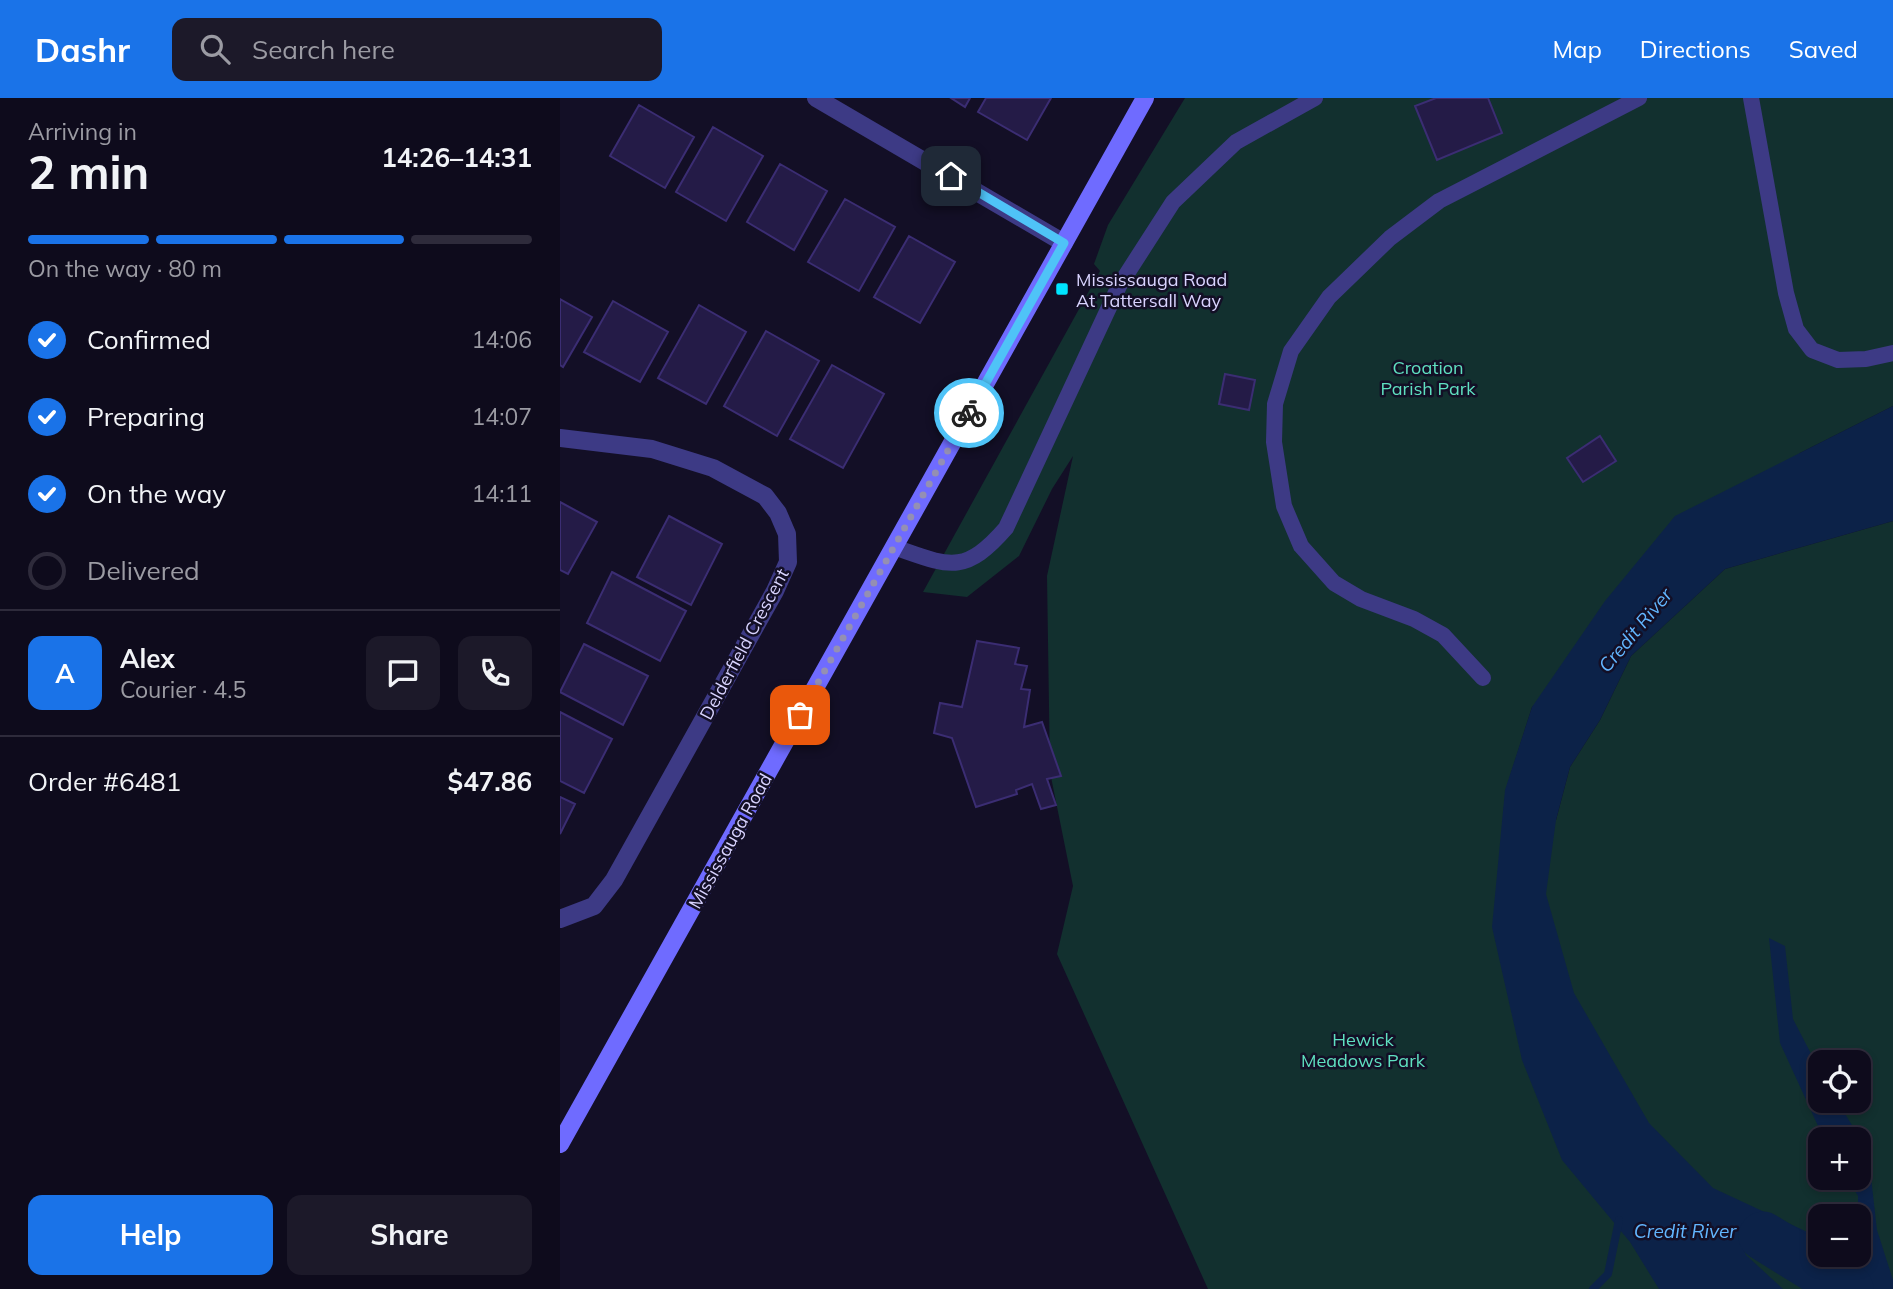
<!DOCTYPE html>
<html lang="en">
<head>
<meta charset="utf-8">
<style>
  :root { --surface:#0e0b1c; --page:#1c1929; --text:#f1f3f6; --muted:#9b9ba3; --line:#2e2b3b; --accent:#1a73e8 }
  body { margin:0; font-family:Mulish,sans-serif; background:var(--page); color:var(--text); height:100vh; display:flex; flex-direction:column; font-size:26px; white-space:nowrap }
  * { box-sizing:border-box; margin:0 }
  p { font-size:23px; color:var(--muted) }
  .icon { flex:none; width:38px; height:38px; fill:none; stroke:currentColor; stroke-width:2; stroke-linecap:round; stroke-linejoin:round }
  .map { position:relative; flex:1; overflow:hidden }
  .panel { display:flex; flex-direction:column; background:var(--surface); width:560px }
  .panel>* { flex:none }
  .tools { position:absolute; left:1248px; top:952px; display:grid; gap:14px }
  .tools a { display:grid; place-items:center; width:63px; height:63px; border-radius:14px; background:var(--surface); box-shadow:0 4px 10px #0003,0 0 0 2px var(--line); font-size:35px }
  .pin { position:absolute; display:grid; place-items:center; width:60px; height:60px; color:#fff; margin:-30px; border-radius:14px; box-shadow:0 4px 10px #0006 }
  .courier { position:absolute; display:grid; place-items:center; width:70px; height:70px; margin:-35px; border:5px solid #4fc3f7; border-radius:50%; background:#fff; color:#222; box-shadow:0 2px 9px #0007 }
  .head em { font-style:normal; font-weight:700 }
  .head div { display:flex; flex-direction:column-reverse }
  .head { display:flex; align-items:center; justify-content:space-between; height:119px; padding:0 28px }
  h1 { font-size:46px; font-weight:700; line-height:52px }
  .bar { display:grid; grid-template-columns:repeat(4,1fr); gap:10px 7px; align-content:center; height:84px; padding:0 28px }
  .bar i { height:9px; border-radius:5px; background:var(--line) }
  .bar .current { background:var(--accent) }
  .bar p { grid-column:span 4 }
  .line { display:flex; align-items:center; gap:18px; padding:0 28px; border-top:2px solid var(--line) }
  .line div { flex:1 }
  .round { display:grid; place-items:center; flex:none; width:74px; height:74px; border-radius:14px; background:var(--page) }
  ol { padding:0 28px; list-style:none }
  li { display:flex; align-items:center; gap:21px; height:77px }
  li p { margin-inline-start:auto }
  li .icon { padding:7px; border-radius:50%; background:var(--accent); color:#fff; stroke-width:4 }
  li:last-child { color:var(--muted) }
  li i { width:38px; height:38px; border:4px solid var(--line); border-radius:50% }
  .button { display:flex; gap:14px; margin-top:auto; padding:14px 28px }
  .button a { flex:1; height:80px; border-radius:14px; background:var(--accent); color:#fff; font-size:28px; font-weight:700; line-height:80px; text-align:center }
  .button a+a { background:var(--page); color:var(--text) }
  header { display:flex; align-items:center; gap:42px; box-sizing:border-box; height:98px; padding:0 35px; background:var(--accent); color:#fff }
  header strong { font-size:33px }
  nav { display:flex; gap:38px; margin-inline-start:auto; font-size:24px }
  .search { width:490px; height:63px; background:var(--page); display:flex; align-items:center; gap:18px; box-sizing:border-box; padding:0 24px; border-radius:14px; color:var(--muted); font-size:26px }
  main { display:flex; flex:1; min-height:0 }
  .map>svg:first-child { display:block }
  .green { fill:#12302f; fill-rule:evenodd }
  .water { fill:#0c2248 }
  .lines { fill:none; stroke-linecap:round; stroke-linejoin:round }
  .stream { stroke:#0c2248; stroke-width:8 }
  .river { stroke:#0c2248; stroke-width:49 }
  .building { fill:#241b47; stroke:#3b2d73; stroke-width:2 }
  .service { stroke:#3d3a85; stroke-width:16 }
  .minor { stroke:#3d3a85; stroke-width:18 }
  .secondary { stroke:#6f6bff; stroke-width:18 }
  .done { stroke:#948fb3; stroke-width:7; stroke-dasharray:0 12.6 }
  .route { stroke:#4fc3f7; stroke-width:9 }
  .poi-dot { fill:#00e5ff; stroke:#130f26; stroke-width:2.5 }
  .labels { text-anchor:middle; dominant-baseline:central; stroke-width:5; stroke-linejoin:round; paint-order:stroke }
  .poi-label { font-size:18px; fill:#d9d4ff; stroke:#130f26; text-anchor:start }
  .park-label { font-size:18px; fill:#5fe0c0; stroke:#130f26 }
  .street-label { font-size:18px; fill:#d9d4ff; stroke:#130f26 }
  .water-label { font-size:19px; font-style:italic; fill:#62b6ff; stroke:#130f26 }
</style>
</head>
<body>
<header>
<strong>Dashr</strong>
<div class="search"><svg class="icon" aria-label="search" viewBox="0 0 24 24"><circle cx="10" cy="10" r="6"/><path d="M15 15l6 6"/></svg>Search here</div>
<nav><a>Map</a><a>Directions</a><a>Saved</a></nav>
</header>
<main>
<section class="panel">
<div class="head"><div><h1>2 min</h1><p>Arriving in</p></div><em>14:26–14:31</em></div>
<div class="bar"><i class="current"></i><i class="current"></i><i class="current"></i><i></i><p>On the way · 80 m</p></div>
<ol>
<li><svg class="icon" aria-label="check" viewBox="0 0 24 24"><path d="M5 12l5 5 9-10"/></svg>Confirmed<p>14:06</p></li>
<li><svg class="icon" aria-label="check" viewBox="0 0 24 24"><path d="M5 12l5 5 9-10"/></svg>Preparing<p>14:07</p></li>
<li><svg class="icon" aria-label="check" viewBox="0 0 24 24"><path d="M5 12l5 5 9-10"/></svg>On the way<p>14:11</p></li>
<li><i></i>Delivered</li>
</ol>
<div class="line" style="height:126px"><b class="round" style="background:var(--accent);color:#fff">A</b><div><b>Alex</b><p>Courier · 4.5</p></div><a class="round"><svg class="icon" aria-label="chat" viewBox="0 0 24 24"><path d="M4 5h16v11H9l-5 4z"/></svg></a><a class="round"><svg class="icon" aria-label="phone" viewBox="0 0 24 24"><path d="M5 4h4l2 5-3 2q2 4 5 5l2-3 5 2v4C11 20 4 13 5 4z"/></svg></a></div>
<div class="line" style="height:91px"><div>Order #6481</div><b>$47.86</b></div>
<div class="button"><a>Help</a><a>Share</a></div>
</section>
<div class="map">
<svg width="1333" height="1191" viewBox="0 0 1333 1191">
  <rect width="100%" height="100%" fill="#130f26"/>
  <path class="green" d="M625,0H1333V308L1240,355L972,609L946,691L943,719L996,722L1010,669L1040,622L1071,558L1165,471L1333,423V1191H648L497,856L513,788L490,674L487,478L513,358L492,391L459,458L407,499L363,494L540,173L534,166L548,127ZM1260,964H1298V1003H1260ZM1260,1041H1298V1080H1260ZM1260,1118H1298V1157H1260Z"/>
  <path class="water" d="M1333,308V423L1165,471L1071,558L1040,622L1010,669L996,722L986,796L1014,895L1089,1025L1153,1090L1260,1140V1157H1298V1098L1287,1080H1298V1041H1264L1220,945L1209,840L1225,848L1233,921L1260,973V1003H1277L1308,1053L1317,1132L1333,1182V1191H1300L1281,1174L1254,1172L1237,1163L1232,1166L1202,1146L1178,1138L1186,1157L1223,1191H1099L1070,1144L1002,1062L962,962L932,829L945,692L972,609L1045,503L1115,418Z"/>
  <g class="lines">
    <path class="stream" d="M1033,1191L1048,1176L1059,1122"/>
    <path class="river" d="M1203,1138L1289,1191"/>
  </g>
  <path class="building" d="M391,0H410L405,9Z
    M426,0H491L467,42L418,14Z
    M876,0H928L942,35L877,62L855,8Z
    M79,7L134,39L105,90L50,58Z
    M153,29L203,58L166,123L116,94Z
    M220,66L267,93L234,152L187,124Z
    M285,101L335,129L299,193L248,164Z
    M349,138L395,164L360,225L314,199Z
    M0,201L32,219L3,269L0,267Z
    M53,203L108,234L80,284L24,254Z
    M139,207L186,234L146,306L98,280Z
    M206,233L259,263L217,338L164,308Z
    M272,267L324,296L283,370L230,341Z
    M665,276L695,282L689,312L659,306Z
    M1040,338L1056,363L1023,384L1007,360Z
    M0,404L37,424L8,476L0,472Z
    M109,418L162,446L131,507L77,479Z
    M52,474L126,513L100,563L27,525Z
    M417,543L459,550L455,566L467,568L461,591L470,592L464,629L482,624L501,678L487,681L496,707L481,711L472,686L456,692L457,696L416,709L392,640L374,635L380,605L402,609Z
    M24,546L88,578L63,627L0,594Z
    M0,614L52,641L24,695L0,683Z
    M0,699L15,706L0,736Z"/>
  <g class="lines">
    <path class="service" d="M1191,0L1226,195L1236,231L1252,252L1278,262L1306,261L1333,255
      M334,449C389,468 404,478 446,430L559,188L613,104L676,44L755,0
      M923,580L883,537L854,521L801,501L774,485L741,448L724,408L714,344L715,306L731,253L769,199L830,140L879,103L1079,0"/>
    <path class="minor" d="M256,0L504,145
      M0,340L92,351L153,370L205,398L218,415L227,436L228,464L215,493L54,782L34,808L0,821"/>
    <path class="secondary" d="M0,1046L585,0"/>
  </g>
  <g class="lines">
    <path class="done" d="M240,617L409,315"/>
    <path class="route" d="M391,78L504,145L409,315"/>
  </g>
  <rect class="poi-dot" x="495" y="184" width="14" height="14" rx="3.5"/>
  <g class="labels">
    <g class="poi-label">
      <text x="516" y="181">Mississauga Road<tspan x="516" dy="21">At Tattersall Way</tspan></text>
    </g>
    <g class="park-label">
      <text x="868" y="269">Croation<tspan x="868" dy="21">Parish Park</tspan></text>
      <text x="803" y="941">Hewick<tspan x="803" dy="21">Meadows Park</tspan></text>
    </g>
    <g class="street-label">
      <text transform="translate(184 546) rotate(-62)">Delderfield Crescent</text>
      <text transform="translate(170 743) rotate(-61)">Mississauga Road</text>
    </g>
    <g class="water-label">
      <text transform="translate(1075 532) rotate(-50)">Credit River</text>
      <text x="1125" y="1133">Credit River</text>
    </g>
  </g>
</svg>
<div class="tools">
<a><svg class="icon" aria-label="locate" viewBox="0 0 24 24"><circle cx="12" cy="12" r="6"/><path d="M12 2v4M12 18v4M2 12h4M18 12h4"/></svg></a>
<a>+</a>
<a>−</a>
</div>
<div class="pin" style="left:240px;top:617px;background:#ea580c"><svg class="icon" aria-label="bag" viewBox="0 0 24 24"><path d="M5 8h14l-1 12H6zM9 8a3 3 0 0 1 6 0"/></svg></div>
<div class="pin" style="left:391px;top:78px;background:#1f2937"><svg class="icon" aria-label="home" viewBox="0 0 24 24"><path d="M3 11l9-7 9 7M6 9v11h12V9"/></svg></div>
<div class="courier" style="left:409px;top:315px"><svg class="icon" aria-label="bike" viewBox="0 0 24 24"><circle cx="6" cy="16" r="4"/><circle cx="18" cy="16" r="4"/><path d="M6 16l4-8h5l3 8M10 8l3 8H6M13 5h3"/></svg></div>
</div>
</main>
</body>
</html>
